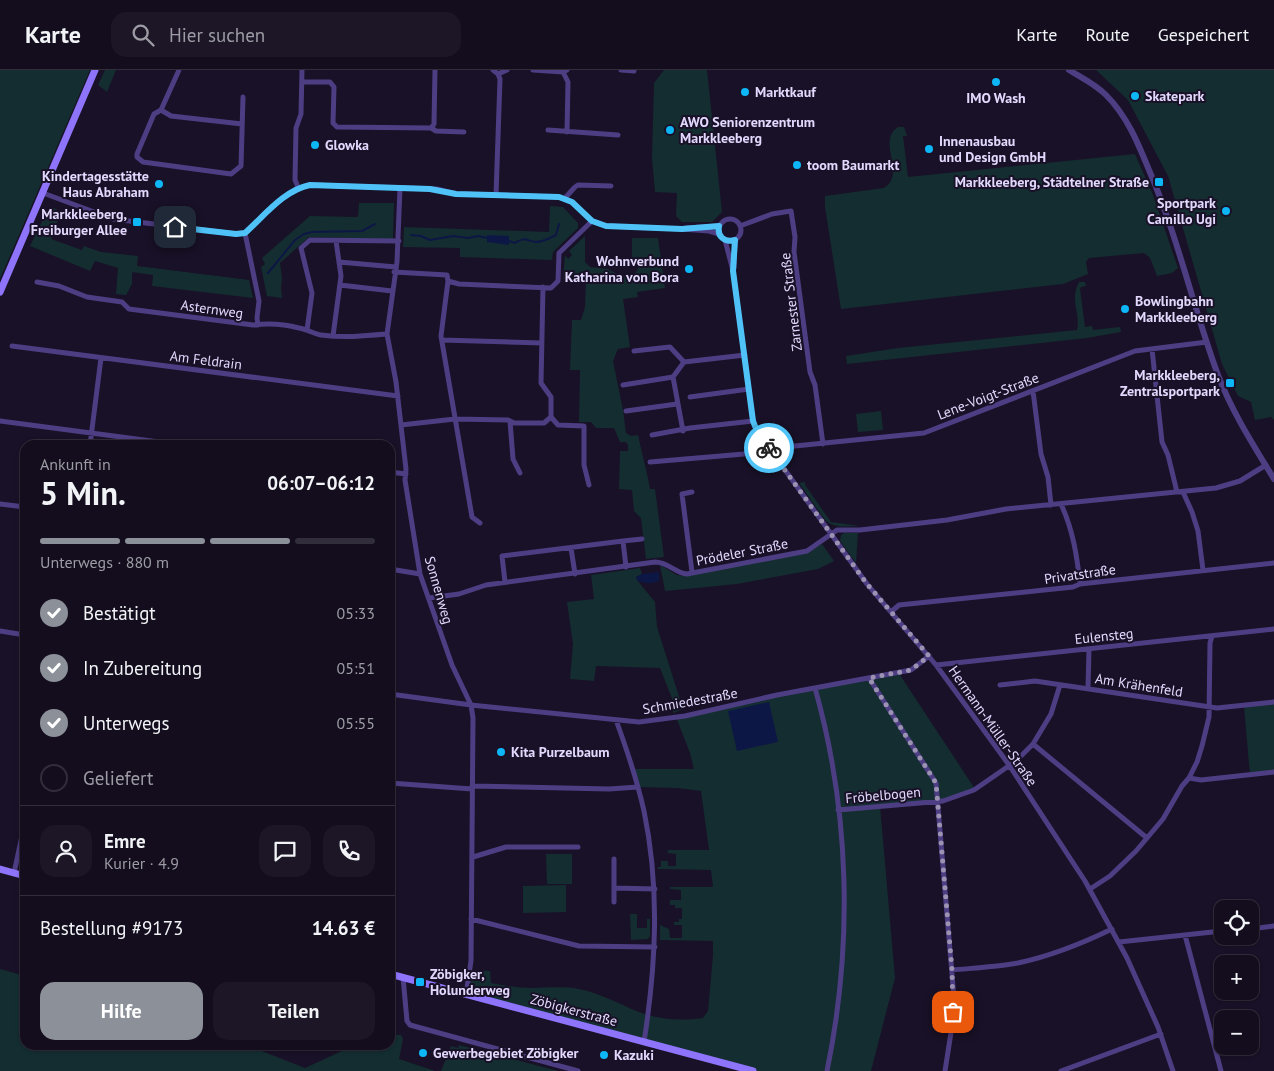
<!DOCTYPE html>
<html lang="de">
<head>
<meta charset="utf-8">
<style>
  :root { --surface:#130d1d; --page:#1c1626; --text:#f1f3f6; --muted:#9d9ca4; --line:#322d3b; --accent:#8c9099 }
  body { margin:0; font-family:"PT Sans",sans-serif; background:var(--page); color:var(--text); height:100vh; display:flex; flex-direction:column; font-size:19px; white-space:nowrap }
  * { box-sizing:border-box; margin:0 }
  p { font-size:16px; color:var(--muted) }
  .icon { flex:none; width:28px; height:28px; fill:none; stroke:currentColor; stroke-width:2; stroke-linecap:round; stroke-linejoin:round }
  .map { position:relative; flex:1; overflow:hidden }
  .panel { position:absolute; left:20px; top:370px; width:375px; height:610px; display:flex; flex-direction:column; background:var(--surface); border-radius:15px; box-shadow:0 1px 4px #0004,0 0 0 1px var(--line) }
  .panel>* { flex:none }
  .controls { position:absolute; left:1214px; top:830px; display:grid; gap:10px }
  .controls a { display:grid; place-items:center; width:45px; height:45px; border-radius:10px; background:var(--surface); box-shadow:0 1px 4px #0004,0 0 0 1px var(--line); font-size:25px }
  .pin { position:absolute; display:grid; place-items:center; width:42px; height:42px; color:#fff; margin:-21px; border-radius:10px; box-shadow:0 2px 8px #0006 }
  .courier { position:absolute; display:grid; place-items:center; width:50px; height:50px; margin:-25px; border:4px solid #4fc3f7; border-radius:50%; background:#fff; color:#222; box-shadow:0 1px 6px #0007 }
  .overview em { font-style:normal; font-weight:700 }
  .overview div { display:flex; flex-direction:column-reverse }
  .overview { display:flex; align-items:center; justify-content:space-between; height:85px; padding:0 20px }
  h1 { font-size:32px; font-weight:700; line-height:38px }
  .bar { display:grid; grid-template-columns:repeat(4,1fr); gap:8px 5px; align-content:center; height:60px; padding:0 20px }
  .bar i { height:6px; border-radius:4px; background:var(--line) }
  .bar .on { background:var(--accent) }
  .bar p { grid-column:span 4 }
  .line { display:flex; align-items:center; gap:12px; padding:0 20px; border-top:1px solid var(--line) }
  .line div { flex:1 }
  .round { display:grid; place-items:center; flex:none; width:52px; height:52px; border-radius:15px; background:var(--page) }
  ol { padding:0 20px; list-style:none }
  li { display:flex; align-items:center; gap:15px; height:55px }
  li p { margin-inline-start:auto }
  li .icon { padding:5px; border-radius:50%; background:var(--accent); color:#fff; stroke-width:4 }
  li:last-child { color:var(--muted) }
  li i { width:28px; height:28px; border:2px solid var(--line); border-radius:50% }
  .action { display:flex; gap:10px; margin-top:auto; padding:10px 20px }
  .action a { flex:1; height:58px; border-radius:15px; background:var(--accent); color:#fff; font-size:20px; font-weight:700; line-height:58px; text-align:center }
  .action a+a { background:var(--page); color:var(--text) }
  header { display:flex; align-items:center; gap:30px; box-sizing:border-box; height:70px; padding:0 25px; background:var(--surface); border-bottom:1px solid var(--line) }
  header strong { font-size:24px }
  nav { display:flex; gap:28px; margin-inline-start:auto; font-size:18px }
  .search { width:350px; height:45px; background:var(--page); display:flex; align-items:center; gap:12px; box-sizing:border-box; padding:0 18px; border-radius:15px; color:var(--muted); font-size:19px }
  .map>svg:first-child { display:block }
  .green { fill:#142d31 }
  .water { fill:#0d1745 }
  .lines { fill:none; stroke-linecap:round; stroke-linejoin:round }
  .stream { stroke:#0d1745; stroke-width:2 }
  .minor { stroke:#4d3e84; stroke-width:5 }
  .tertiary { stroke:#4d3e84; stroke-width:6 }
  .secondary { stroke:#8e74fa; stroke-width:7 }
  .done { stroke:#9c93b3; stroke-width:5; stroke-dasharray:0 9 }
  .route { stroke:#4fc3f7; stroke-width:6 }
  .poi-dot { fill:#0db6f6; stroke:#191127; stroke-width:2 }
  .labels { text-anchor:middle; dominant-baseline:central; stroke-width:4; stroke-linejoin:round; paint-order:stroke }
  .poi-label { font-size:14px; font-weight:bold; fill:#e3d9fe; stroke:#191127; text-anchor:start }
  .street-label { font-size:14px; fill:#e3d9fe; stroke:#191127 }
</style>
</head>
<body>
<header>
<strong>Karte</strong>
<div class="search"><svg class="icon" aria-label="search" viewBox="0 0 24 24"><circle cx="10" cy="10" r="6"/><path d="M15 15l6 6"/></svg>Hier suchen</div>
<nav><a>Karte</a><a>Route</a><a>Gespeichert</a></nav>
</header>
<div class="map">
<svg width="1274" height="1001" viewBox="0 0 1274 1001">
  <rect width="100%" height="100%" fill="#191127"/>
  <path class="green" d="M0,0H90L0,209Z
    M105,0H116L107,22L98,15Z
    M664,0H707L722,142L712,152H682L676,146L677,123L655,122L652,88L654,13Z
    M1096,0H1274V350L1271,347L1255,350L1251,332L1238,326L1222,294L1168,106L1128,30Z
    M898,57H904L907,66H903L908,107L1135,84L1153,125L1178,198L1172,203L1157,206L1150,188L1144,183L1089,188L1086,192L1088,204L1063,214L841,239L825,137V126L884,118C907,104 876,71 898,57Z
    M359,133H394L393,169L309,167L280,193L282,208L281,218L282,228L267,226L261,197L265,194L262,188L310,146L358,147Z
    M550,136L563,137L578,153V158L553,182L552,190L460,187V178L403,177L404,157L549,162Z
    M54,138L61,142L51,169L82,180L84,176L101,182L138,186L137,196L249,210L253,228L152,216L153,205L132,202V214L126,225L116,224L118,198L95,191L90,201L30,176L48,139Z
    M585,166V192L590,197L608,199L621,206L634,204L638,199L636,190L632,189V168H658L665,218L637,222L638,227L623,229L630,277L618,279L613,291L623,340L626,363L631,366L638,365C642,384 647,401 650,419H655L664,487L646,489L641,448L634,441L632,420L619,419L620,381H628V375L626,372H620L614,358H596L591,352H579L580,300H570L572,250H581L585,237L586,210L563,209L565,185L568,189L572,185L569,181Z
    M1085,212L1086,216L1081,217L1080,219L1085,257L1092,256L1093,260L1120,257L1121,262L1087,268L847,294L846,286L898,278L1077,260C1081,243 1069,231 1079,212Z
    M881,341L883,360L858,362L856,344Z
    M805,412V415L831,452L860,456C847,456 835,459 825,450L799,413Z
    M844,463H858L856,493L840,471L841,465Z
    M822,474L834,491L818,499L737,514L665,521L660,495L677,505L684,506L807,483Z
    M640,498L642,504L636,507L637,510L655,532L657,557L683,639L673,643V631L660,598L596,596L594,611L570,609L573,574L567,532L594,529L591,505Z
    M898,602L975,719L943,731L880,736L895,908L871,1001H753L466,924L469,900L490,901L491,913C505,916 519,918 533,918C548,918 563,916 579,919C600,923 619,934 639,942C660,950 681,951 703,948L708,941L713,885V871L660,870V855L669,859L670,868H682V855H674V852H679V849H682V838H675V835H670V830H681V820L670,819V817H713L711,800L658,799V797H661V791H668V796H676V784L668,783V780H709L701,721L678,718L638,717L633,699H694L690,683L676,647Z
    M1274,632V702L1250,705L1244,636Z
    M546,784H572V814H547Z
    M566,815V842L523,843V816Z
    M630,844H637V858H647V849H650V866L648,869L631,870Z
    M0,899L25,906V975H246L305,998L355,975H390V965H401L403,969L399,989L435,1001H0Z
    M459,975L558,1001H441L451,976L458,978Z"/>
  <path class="water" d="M487,165L509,166V175L487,172Z
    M659,502V511C652,514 644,514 637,510L636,507L642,504Z
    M769,632L778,672L737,681L728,641Z"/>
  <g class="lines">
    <path class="stream" d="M411,165L421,166L430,170L453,166L468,168L478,166L487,168
      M509,171L515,173C526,166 526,171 536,172C543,172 550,168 556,165L559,154
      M268,203L295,170L304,164L312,162L362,161L375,154"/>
    <path class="minor" d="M179,0L161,40L154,44L137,84V87L143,92L231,104L241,96L243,27
      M493,0L498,4L500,9L496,125
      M533,0L563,2L567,0
      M621,0L634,1
      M563,2L568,12L567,62
      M498,4L507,0
      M302,12H330L334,17L333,53L337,57L431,58L434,54L435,0
      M161,40L171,46L242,54
      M431,58L436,61L464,62
      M548,60L618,65
      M298,117L295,110L296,58L301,44L302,0
      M400,118L397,192L387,264L396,312L406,399L405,410L420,504L452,595L471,635L473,648L471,891L466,924
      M43,123L113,149L236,164L245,163C264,146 284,120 310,115L437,119L456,124L559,127L572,132L592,151L606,156L682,159L709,161L719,164
      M565,128L575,117L578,115L611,116
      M719 160a11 11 0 1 1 22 0a11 11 0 1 1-22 0Z
      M740,156L772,144L791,141L795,167L794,182L810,302L815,315L823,374
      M685,158L719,156
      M245,163L259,231L257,248L258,255
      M725,170L733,201L753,351L757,361L867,514L936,595L972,644L1009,695L1085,811L1127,888L1158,957L1173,1001
      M339,192L396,197
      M734,198L735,170
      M394,202L447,205L448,211L459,214L551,218L558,211L559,183L592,151
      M448,211L441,266L472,447L480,453
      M37,212L59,216L87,227L122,232L129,239L253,255C269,253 284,254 299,258C307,259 314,264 321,265C344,268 365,266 387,264
      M340,215L392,221
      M543,217L541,313L551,327V347
      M307,260L312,223L301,178L310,170L399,171
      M333,266L341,206L336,171
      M442,270L542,273
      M12,276L398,326
      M1152,279L1162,372L1168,385L1177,422
      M634,281L670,277L684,292L673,307L683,361
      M684,292L745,285
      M623,315L673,307
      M1033,321L1041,384L1048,407L1051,435
      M690,327L749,319
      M626,341L677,334
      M551,347L558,355L584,356V395L589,415
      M0,351L182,375
      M510,351L513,389L520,403
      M401,355L455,349L508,350L514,353H544L551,347
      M652,365L690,358L753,351
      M90,375L101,288
      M773,384L785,377L924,363L1135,281L1207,272
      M650,392L744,384L763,370
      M390,402L406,404
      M692,422L682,424L692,502
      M1183,422L1192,442L1198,461L1203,500
      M0,434L25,437
      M1061,434C1073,460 1077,486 1080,514
      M623,471L642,469
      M571,478L575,504
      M390,499L420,504
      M505,512L502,486L623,471L626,497
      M429,528L459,524L486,515L655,492C668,492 675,503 687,504L807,481L837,460H860L947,450L1006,439L1216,418L1240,411L1266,395
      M891,542L899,535L1073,517L1080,514L1274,493
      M0,561L25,565
      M936,595L1274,559
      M869,608L936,713L954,928L952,956L945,1001
      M1000,615L1035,611L1217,638L1274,632
      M815,618C850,742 853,875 827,1001
      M1088,618L1089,579
      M390,624L471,635L639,652L685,646L777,625L911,600L929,586
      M616,650C627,680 637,710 644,741C660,818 656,895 644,972
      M1033,674L1147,768
      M1189,708L1201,710L1274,702
      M390,713L472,719
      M472,716L609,719L638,717
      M838,740L943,731L974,720L1016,691L1033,674L1051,644L1060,615
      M473,787L506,777H578
      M614,789V832
      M14,803L25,752
      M614,818L655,819
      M1090,819L1110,806L1136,781L1147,768L1163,749L1182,716L1189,708L1197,692L1202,676L1209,647L1210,573L1212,566
      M471,849L579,876L655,877
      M1250,859L1274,856
      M1185,865L1221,1001
      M1119,872L1222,861
      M952,900C974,898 996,897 1018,893C1051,886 1081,874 1112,859
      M403,907L407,951L410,955L578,1001
      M1061,1001L1161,964"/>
    <path class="tertiary" d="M1069,0C1082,8 1095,14 1106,25C1127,46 1138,73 1149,100C1178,167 1193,237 1218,305C1232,342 1254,376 1274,409"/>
    <path class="secondary" d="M0,222L95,0
      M0,799L25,806
      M390,904L753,1001"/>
  </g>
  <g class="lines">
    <path class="done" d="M769,378L867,514L929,586L911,600L869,608L936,713L952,900L953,942"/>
    <path class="route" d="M175,157L236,164L245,163C264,146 284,120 310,115L430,119L456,124L559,127L572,132L592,151L606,156L682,159L719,156C717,166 724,173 735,170L733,201L753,351L757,361L769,378"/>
  </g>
  <g class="poi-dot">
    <circle cx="996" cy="12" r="5"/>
    <circle cx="745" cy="22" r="5"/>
    <circle cx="1135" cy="26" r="5"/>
    <circle cx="670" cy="60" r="5"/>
    <circle cx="315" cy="75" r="5"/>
    <circle cx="929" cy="79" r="5"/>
    <circle cx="797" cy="95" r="5"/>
    <rect x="1154" y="107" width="10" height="10" rx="2.5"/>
    <circle cx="159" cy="114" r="5"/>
    <circle cx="1226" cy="141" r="5"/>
    <rect x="132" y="147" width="10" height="10" rx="2.5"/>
    <circle cx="689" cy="199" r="5"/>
    <circle cx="1125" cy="239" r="5"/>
    <rect x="1225" y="308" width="10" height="10" rx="2.5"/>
    <circle cx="501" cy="682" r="5"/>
    <rect x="415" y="907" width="10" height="10" rx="2.5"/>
    <circle cx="423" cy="983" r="5"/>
    <circle cx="604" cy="985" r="5"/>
  </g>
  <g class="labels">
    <g class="poi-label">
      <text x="755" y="22">Marktkauf</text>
      <text x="1145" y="26">Skatepark</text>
      <text x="996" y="28" text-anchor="middle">IMO Wash</text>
      <text x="680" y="52">AWO Seniorenzentrum<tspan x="680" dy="16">Markkleeberg</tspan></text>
      <text x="939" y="71">Innenausbau<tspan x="939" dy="16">und Design GmbH</tspan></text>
      <text x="325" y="75">Glowka</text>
      <text x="807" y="95">toom Baumarkt</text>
      <text x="149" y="106" text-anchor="end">Kindertagesstätte<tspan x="149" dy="16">Haus Abraham</tspan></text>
      <text x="1149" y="112" text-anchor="end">Markkleeberg, Städtelner Straße</text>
      <text x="1216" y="133" text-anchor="end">Sportpark<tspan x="1216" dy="16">Camillo Ugi</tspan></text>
      <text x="127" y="144" text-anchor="end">Markkleeberg,<tspan x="127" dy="16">Freiburger Allee</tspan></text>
      <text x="679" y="191" text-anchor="end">Wohnverbund<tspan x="679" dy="16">Katharina von Bora</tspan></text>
      <text x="1135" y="231">Bowlingbahn<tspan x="1135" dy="16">Markkleeberg</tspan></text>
      <text x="1220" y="305" text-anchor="end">Markkleeberg,<tspan x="1220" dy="16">Zentralsportpark</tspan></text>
      <text x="511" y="682">Kita Purzelbaum</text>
      <text x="430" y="904">Zöbigker,<tspan x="430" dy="16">Holunderweg</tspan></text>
      <text x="433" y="983">Gewerbegebiet Zöbigker</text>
      <text x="614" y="985">Kazuki</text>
    </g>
    <g class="street-label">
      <text transform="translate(791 232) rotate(-97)">Zarnester Straße</text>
      <text transform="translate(212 239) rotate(8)">Asternweg</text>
      <text transform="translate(206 290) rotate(7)">Am Feldrain</text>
      <text transform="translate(988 326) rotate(-21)">Lene-Voigt-Straße</text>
      <text transform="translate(742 482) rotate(-11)">Prödeler Straße</text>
      <text transform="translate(1080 504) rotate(-8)">Privatstraße</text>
      <text transform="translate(439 520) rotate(74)">Sonnenweg</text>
      <text transform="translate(1104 566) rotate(-6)">Eulensteg</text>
      <text transform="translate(1139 615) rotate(9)">Am Krähenfeld</text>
      <text transform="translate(690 631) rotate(-10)">Schmiedestraße</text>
      <text transform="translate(993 656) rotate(55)">Hermann-Müller-Straße</text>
      <text transform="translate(883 725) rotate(-5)">Fröbelbogen</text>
      <text transform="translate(574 940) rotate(15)">Zöbigkerstraße</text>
    </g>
  </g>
</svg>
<div class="controls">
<a><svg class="icon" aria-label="locate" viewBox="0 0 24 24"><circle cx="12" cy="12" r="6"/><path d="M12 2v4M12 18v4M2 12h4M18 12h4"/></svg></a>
<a>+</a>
<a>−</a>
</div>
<div class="pin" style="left:953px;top:942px;background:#ea580c"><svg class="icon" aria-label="bag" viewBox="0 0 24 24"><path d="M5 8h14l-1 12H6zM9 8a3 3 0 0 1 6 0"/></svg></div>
<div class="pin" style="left:175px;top:157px;background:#1f2937"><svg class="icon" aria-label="home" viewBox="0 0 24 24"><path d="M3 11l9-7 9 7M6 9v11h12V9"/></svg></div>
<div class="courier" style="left:769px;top:378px"><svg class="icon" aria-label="bike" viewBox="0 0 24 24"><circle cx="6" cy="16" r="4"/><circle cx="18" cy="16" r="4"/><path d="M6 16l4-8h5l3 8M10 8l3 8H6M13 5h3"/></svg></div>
<section class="panel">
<div class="overview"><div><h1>5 Min.</h1><p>Ankunft in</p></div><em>06:07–06:12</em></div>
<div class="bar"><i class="on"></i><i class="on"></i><i class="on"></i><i></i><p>Unterwegs · 880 m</p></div>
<ol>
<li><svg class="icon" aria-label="check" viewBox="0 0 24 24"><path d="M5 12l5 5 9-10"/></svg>Bestätigt<p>05:33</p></li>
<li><svg class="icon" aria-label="check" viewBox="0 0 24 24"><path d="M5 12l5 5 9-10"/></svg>In Zubereitung<p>05:51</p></li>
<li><svg class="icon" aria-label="check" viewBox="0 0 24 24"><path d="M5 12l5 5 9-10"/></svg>Unterwegs<p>05:55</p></li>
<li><i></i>Geliefert</li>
</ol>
<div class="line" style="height:90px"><a class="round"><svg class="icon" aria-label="person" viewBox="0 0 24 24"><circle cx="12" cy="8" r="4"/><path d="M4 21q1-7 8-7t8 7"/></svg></a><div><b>Emre</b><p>Kurier · 4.9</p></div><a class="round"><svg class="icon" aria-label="chat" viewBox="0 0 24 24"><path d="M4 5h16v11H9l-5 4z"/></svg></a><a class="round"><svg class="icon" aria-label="phone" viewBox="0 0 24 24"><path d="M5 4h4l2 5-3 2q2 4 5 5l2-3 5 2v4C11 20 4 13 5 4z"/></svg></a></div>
<div class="line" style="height:65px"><div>Bestellung #9173</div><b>14.63 €</b></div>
<div class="action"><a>Hilfe</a><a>Teilen</a></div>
</section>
</div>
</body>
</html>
